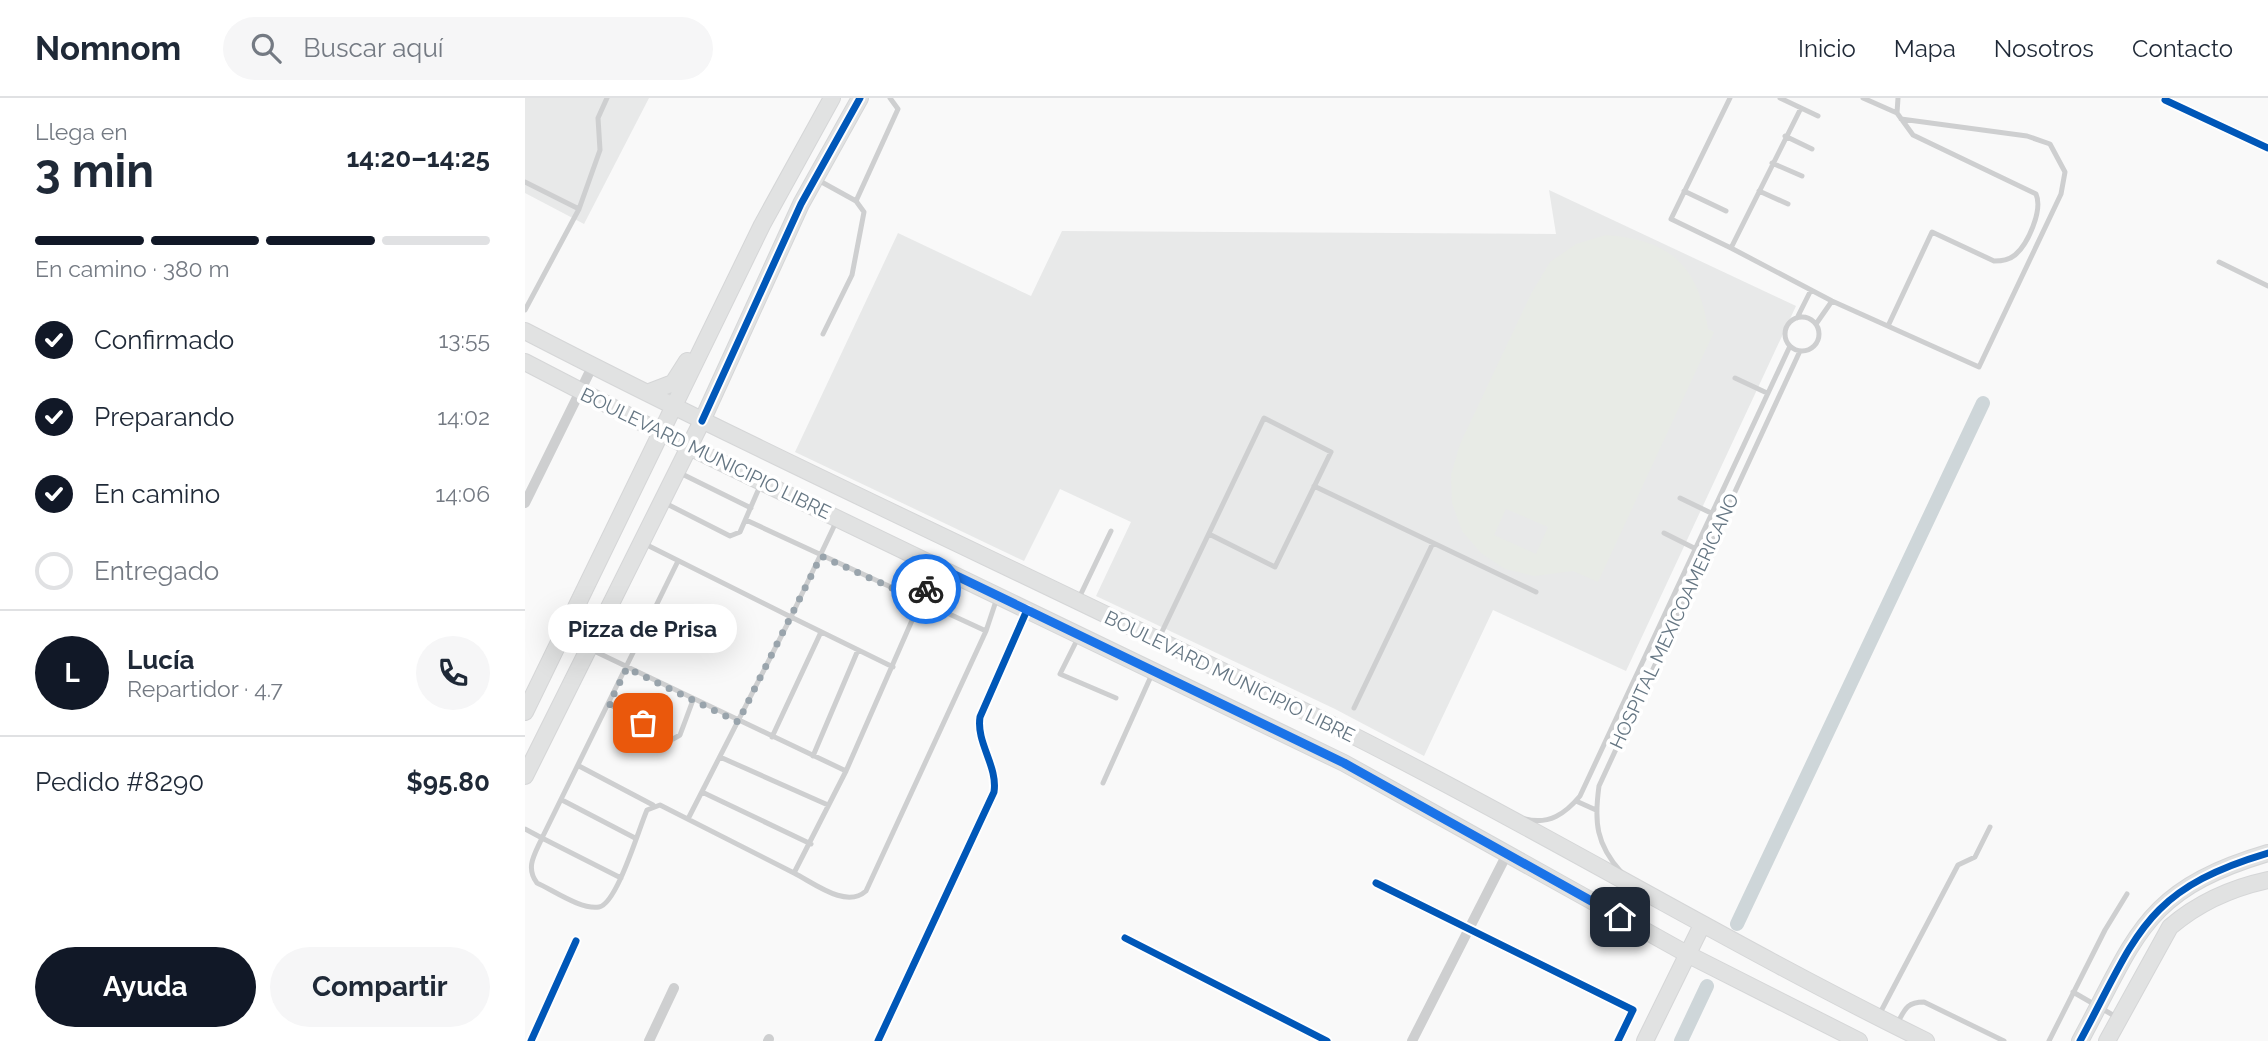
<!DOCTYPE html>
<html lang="es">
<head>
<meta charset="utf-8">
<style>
  :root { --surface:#fff; --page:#f6f6f7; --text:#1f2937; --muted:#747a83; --line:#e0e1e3; --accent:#111827 }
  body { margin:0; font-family:Raleway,sans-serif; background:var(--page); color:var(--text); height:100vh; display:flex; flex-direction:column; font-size:26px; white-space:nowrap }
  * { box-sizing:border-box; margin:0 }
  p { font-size:23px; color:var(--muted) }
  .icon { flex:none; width:38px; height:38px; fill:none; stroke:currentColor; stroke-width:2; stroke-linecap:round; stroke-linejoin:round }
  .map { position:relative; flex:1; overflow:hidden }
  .sheet { display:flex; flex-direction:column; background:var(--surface); width:525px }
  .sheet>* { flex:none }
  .pin { position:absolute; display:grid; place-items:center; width:60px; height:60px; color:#fff; margin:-30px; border-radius:14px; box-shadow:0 4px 10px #0006 }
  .courier { position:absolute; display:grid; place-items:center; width:70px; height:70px; margin:-35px; border:5px solid #1a73e8; border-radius:50%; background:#fff; color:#222; box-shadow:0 2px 9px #0007 }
  .bubble { position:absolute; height:49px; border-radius:24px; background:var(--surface); box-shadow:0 7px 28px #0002; font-size:23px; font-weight:700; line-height:49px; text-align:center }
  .headline em { font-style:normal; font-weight:700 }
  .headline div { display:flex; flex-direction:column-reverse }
  .headline { display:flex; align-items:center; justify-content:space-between; height:119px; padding:0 35px }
  h1 { font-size:46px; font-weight:700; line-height:52px }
  .bar { display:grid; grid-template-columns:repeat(4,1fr); gap:10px 7px; align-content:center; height:84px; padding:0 35px }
  .bar i { height:9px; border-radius:5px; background:var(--line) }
  .bar .active { background:var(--accent) }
  .bar p { grid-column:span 4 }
  .line { display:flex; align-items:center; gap:18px; padding:0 35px; border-top:2px solid var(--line) }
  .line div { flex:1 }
  .round { display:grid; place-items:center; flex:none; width:74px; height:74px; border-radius:37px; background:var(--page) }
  ol { padding:0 35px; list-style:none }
  li { display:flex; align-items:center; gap:21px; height:77px }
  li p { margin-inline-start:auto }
  li .icon { padding:7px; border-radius:50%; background:var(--accent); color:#fff; stroke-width:4 }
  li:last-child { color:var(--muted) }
  li i { width:38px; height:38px; border:4px solid var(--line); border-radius:50% }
  .button { display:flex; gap:14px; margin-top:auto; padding:14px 35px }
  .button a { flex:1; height:80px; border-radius:42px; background:var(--accent); color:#fff; font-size:28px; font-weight:700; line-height:80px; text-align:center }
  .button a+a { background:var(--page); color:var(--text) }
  header { display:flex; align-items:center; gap:42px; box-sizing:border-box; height:98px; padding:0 35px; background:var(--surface); border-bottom:2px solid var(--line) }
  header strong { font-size:33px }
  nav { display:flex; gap:38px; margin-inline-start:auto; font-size:24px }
  .search { width:490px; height:63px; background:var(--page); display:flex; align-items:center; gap:18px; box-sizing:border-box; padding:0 24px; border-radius:38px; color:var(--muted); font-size:26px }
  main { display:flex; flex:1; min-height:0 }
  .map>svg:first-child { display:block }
  .built { fill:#e8e9e9 }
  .green { fill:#e8ebe6; fill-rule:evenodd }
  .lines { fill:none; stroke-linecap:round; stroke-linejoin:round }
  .canal { stroke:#ced6d9; stroke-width:14 }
  .secondary-casing { stroke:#d5d6d7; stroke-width:18 }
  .lane { stroke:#cecfd0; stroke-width:5 }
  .street { stroke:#cecfd0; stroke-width:10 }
  .secondary { stroke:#e1e2e2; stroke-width:16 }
  .cycleway-casing { stroke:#fff; stroke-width:11 }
  .cycleway { stroke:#0057b8; stroke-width:7 }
  .done { stroke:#99a4ac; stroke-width:7; stroke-dasharray:0 12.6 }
  .route { stroke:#1a73e8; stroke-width:9 }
  .labels { text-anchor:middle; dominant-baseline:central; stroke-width:7; stroke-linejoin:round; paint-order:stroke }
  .street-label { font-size:19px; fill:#657683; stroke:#fff }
</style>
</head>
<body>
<header>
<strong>Nomnom</strong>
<div class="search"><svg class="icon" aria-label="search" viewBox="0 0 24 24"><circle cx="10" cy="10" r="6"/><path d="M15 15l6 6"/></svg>Buscar aquí</div>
<nav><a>Inicio</a><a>Mapa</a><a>Nosotros</a><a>Contacto</a></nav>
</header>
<main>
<section class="sheet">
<div class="headline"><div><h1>3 min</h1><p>Llega en</p></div><em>14:20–14:25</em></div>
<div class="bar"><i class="active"></i><i class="active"></i><i class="active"></i><i></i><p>En camino · 380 m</p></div>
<ol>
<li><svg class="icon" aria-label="check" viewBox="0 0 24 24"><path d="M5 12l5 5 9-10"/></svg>Confirmado<p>13:55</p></li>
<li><svg class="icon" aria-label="check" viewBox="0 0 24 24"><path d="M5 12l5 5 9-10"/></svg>Preparando<p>14:02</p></li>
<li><svg class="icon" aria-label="check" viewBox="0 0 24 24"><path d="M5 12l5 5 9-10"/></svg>En camino<p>14:06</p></li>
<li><i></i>Entregado</li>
</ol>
<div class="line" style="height:126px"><b class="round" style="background:var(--accent);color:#fff">L</b><div><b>Lucía</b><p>Repartidor · 4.7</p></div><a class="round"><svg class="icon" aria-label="phone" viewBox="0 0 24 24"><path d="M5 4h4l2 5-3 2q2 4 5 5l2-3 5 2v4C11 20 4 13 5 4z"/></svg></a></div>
<div class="line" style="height:91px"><div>Pedido #8290</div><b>$95.80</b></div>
<div class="button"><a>Ayuda</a><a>Compartir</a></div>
</section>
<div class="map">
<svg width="1743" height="943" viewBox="0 0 1743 943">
  <rect width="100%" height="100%" fill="#f9f9f9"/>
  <path class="built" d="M0,0H124L59,126L0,95Z
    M1024,92L1271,208L1101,573L968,512L899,658L810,611L571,498L606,424L535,391L499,463L270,354L373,135L506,198L537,133L1031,136Z"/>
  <path class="green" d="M1081,137C1145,142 1173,167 1183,231L1189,234L1073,484L1048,473L1009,478L980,471L956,455L937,433L927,405L926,377L935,346L1006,196L1025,164L1051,146ZM981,411L1023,429L1011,456L969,437Z"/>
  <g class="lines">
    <path class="canal" d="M1212,826L1458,305
      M1156,943L1182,888"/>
    <defs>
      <path id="secondary" d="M0,233C271,373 550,498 823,635C1018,733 1205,847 1401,943
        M0,264L164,349L819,665L1162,856L1334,943
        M122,295L148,285L162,263
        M0,614L237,127L307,0
        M0,678L177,323L276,106L335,0
        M1120,943L1177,827
        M1555,943C1612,838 1618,792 1743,755
        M1582,943L1645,829C1674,804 1706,790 1743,782"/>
    </defs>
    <use href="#secondary" class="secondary-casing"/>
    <path class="lane" d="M1205,0L1146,121L1206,150
      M1255,0L1293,18
      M1338,0L1372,15
      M1276,10L1206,150L1307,203L1454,269L1536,96L1540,74L1525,46L1502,38L1376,21
      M1260,38L1287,51
      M1247,65L1277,78
      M293,82L331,103L339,114L327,177L298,236
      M0,84L54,111L0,212
      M1159,93L1201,113
      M1234,93L1263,106
      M331,103L373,11L365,0
      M54,111L75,52L73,20L82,0
      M1694,164L1743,188
      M1260 236a17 17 0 1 1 34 0a17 17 0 1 1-34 0Z
      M1272,220L1286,192
      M1291,226L1307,203
      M1363,228L1407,134L1469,163C1476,163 1484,162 1490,157C1503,146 1518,112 1511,96L1388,37L1372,15L1373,0
      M1210,280L1242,295
      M155,375L226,410
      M789,388L1011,494
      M1155,400L1186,415
      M138,404L205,438L215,434L235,388
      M221,422L461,533
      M1139,435L1169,450
      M118,445L266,519L312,422
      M553,502L586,433
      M553,540L535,576L591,600
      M634,540L739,320L806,354L750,469L684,436
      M67,552L321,673
      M84,606L118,625
      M829,610L908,445
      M139,637L148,641L155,637L168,602
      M247,639L296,534
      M288,658L333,552
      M195,659L303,707
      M54,668L128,707
      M578,685L627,576
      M177,694L286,746
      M37,702L110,740
      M1051,703L1071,712
      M163,721L266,519L368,569
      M1000,721C1024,727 1040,716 1055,698L1265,248
      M0,731L17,740L153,463
      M1096,774C1071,746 1069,724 1074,688L1275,253
      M269,775C289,785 321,811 341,793L461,533L472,500
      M96,780L17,740C10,756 0,769 12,785C28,792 56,812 74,809C92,806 114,730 122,712L135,707L269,775L321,673L410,470
      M1548,894L1593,920
      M1354,917L1433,767L1450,759L1465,729
      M1372,926C1380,911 1382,904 1399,904L1479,943
      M1524,943L1580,832L1602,796"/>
    <path class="street" d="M1640,2L1743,50
      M0,405L68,267
      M851,785L1108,912L1093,943
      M600,840L802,943
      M6,943L51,843
      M124,943L149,890
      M243,943L244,941
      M353,943L469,694C473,668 451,645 455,619L502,512
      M887,943L982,756"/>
    <use href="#secondary" class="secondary"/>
    <defs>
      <path id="cycleway" d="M1640,2L1743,50
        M177,323L276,106L335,0
        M851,785L1108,912L1093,943
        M600,840L802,943
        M6,943L51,843
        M353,943L469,694C473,668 451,645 455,619L502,512
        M1555,943C1612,838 1618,792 1743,755"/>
    </defs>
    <use href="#cycleway" class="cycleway-casing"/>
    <use href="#cycleway" class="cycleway"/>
  </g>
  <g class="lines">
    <path class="done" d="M118,625L84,606L102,570L213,624L296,458L396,503L401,491"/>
    <path class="route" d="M401,491L411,468L819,665L1095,819"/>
  </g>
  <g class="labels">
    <g class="street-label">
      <text transform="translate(181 355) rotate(26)">BOULEVARD MUNICIPIO LIBRE</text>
      <text transform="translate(1149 523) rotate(-65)">HOSPITAL MEXICOAMERICANO</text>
      <text transform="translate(705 578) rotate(26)">BOULEVARD MUNICIPIO LIBRE</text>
    </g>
  </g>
</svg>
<div class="pin" style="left:118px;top:625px;background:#ea580c"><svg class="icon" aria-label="bag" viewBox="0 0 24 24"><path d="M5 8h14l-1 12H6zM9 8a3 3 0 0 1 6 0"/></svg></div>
<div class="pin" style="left:1095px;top:819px;background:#1f2937"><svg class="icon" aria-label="home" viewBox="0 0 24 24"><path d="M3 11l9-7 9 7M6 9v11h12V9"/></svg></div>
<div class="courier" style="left:401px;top:491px"><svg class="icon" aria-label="bike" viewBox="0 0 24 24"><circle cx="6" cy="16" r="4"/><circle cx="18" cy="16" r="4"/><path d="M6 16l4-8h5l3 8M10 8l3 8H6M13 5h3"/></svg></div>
<div class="bubble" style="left:23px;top:506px;width:189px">Pizza de Prisa</div>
</div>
</main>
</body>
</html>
